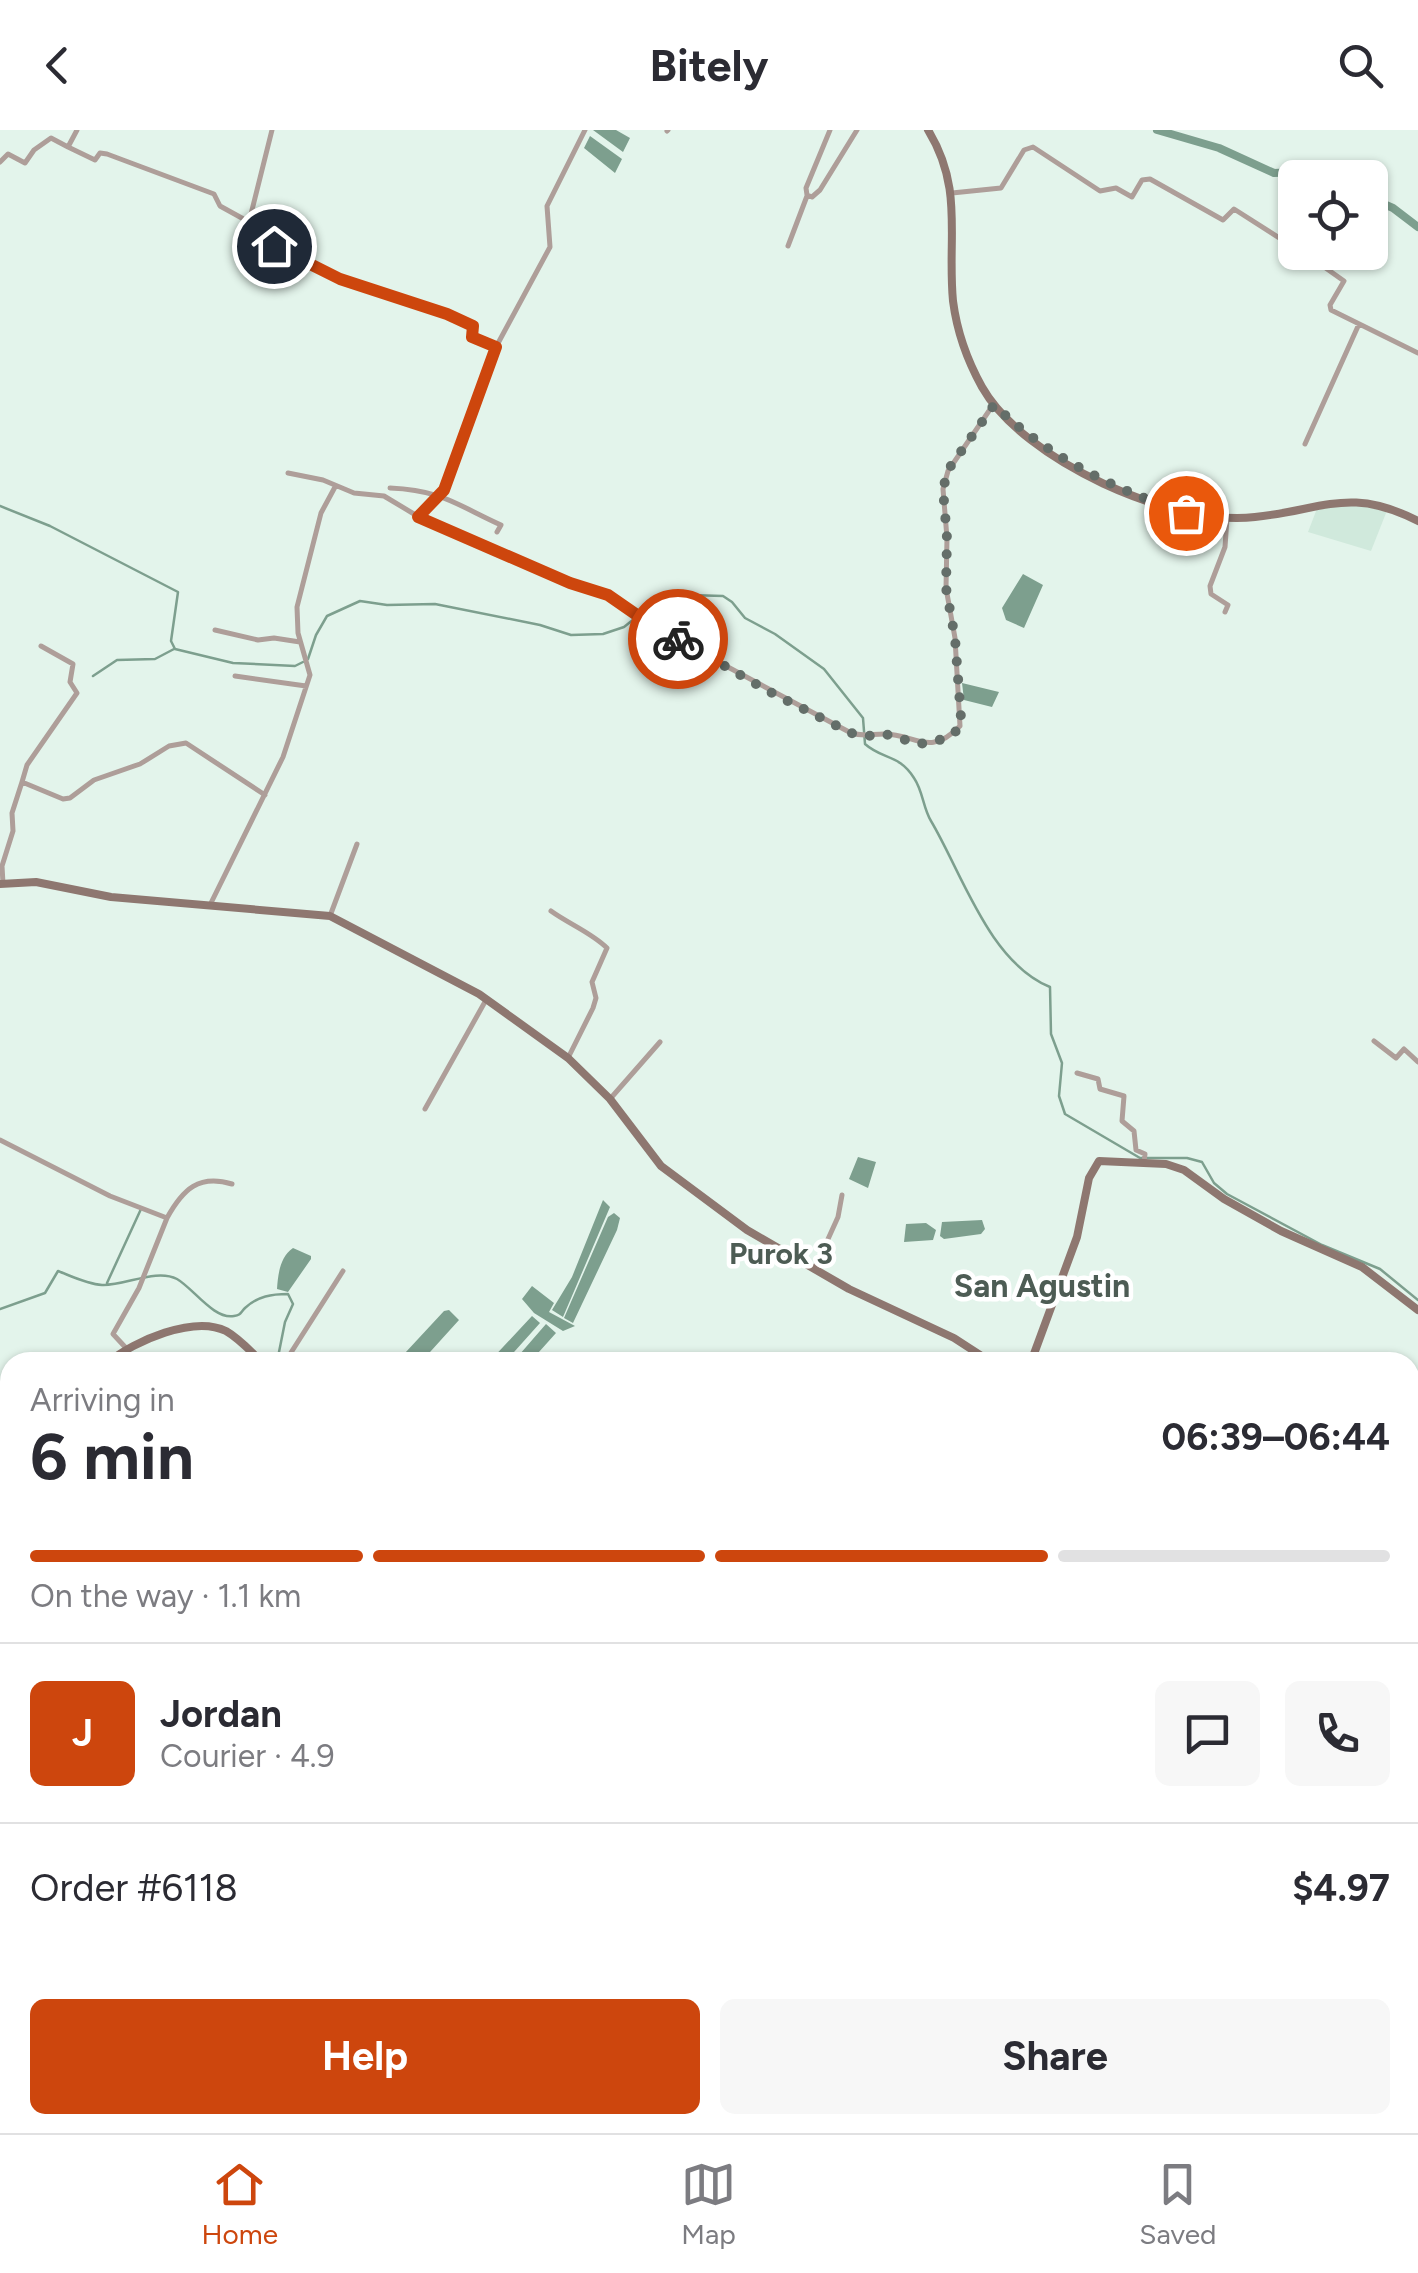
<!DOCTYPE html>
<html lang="en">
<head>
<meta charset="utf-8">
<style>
  :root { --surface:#fff; --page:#f7f7f7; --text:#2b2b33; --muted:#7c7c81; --line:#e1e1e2; --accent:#cd460d }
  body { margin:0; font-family:Figtree,sans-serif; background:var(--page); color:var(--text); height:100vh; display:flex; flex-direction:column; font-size:38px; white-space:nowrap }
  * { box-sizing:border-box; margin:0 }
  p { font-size:32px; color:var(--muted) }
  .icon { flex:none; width:55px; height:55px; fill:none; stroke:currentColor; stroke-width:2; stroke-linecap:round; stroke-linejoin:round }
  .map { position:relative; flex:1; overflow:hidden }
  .details { position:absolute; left:0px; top:1222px; width:1420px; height:782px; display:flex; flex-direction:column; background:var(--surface); border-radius:30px 30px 0 0; box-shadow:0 2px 8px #0004 }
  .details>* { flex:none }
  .buttons { position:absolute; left:1278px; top:30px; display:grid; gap:20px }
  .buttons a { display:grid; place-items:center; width:110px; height:110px; border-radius:15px; background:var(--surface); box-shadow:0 2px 8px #0004; font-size:50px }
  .pin { position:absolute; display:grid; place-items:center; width:85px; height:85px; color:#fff; margin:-42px; border:5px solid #fff; border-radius:50%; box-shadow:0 2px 10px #0007 }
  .courier { position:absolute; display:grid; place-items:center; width:100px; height:100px; margin:-50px; border:8px solid #cd460d; border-radius:50%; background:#fff; color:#222; box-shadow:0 2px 12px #0007 }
  .overview em { font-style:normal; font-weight:700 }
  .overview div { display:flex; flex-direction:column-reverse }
  .overview { display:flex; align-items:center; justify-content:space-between; height:170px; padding:0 30px }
  h1 { font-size:65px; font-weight:700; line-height:75px }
  .bar { display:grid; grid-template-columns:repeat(4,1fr); gap:15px 10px; align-content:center; height:120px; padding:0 30px }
  .bar i { height:12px; border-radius:8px; background:var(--line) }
  .bar .current { background:var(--accent) }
  .bar p { grid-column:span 4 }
  .line { display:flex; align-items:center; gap:25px; padding:0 30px; border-top:2px solid var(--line) }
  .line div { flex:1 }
  .round { display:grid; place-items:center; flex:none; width:105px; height:105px; border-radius:15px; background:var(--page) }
  .button { display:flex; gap:20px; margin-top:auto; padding:20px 30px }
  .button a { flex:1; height:115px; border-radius:15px; background:var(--accent); color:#fff; font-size:40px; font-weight:700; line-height:115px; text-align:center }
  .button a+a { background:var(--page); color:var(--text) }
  header { display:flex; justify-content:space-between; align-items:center; height:130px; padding:0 30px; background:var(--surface); font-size:45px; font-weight:700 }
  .menu { display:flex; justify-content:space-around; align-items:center; height:140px; border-top:2px solid var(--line); background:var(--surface); font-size:28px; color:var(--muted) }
  .menu a { display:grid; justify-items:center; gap:5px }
  .menu .current { color:var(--accent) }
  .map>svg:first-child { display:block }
  .built { fill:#d0e9dc }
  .green { fill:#ceb6ae }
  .water { fill:#7d9f8e }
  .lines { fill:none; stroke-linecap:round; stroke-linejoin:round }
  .stream { stroke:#7d9f8e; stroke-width:2.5 }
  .river { stroke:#7d9f8e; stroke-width:8 }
  .street { stroke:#ae9e99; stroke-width:5 }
  .secondary { stroke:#8e7770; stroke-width:8 }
  .highway { stroke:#63453b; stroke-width:12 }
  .done { stroke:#646e69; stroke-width:10; stroke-dasharray:0 18 }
  .route { stroke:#cd460d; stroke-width:12 }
  .labels { text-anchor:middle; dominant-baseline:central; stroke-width:9; stroke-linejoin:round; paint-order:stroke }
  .neighbourhood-label { font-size:30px; font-weight:bold; fill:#4d5c54; stroke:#fff }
  .quarter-label { font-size:32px; font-weight:bold; fill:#4d5c54; stroke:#fff }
</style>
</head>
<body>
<header><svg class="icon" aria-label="back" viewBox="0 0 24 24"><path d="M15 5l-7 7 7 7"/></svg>Bitely<svg class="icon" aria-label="search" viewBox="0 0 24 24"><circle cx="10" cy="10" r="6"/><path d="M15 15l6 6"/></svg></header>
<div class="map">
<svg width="1418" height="2003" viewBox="0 0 1418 2003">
  <rect width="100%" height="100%" fill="#e3f4eb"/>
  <path class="built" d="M1359,375L1388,378L1371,421L1308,402L1318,376Z
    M1418,1874V1933L1410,1945V1881Z"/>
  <path class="green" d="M907,1995H1159L1153,2003H902Z
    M1206,1995H1318L1312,2003H1200Z"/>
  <path class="water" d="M593,0H616L630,8L623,22Z
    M590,6L622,29L615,43L584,18Z
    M1023,444L1043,455L1024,498L1006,490L1002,478Z
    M962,553L999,562L992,577L964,570Z
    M858,1027L876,1032L868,1058L849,1049Z
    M603,1070L610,1077L563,1187L552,1180L572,1147Z
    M614,1083L620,1088L617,1100L573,1193L564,1188L608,1087Z
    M982,1090L985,1099L981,1104L944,1109L940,1106L942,1092Z
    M926,1093L936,1100L933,1110L904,1112L906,1094Z
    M293,1118L311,1126V1129L288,1162L277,1159C278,1144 280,1127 293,1118Z
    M532,1156L554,1173L549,1182L575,1196L563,1201L534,1183L522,1169Z
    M449,1180L459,1190L421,1232H414L405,1223L444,1181Z
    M532,1186L540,1193L505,1232H489Z
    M546,1194L556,1203L530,1232H513Z
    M0,1774L10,1777V1896L0,1892Z
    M1410,1781L1418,1791L1414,1847L1410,1852Z
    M284,1995H606L622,2003H306Z
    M1159,1995H1206L1200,2003H1153Z"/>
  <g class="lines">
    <path class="stream" d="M0,376L50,396L178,462L171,511L175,519L233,533L295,536L303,532
      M651,492L689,465L723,466L732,472L745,488L775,504L824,539L863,588L865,614C883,630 899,624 914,648C923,661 923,678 931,691C962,743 989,832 1050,857L1051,904L1062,933L1059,966L1065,984L1140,1028H1187L1202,1032L1214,1053L1227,1064L1322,1115L1380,1139L1418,1170
      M308,529L316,505L327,486L360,471L387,475L435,474L540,495L571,505L603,504L624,497L634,489L644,495L647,493
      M93,546L117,530L155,529L174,519
      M107,1153L141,1079
      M0,1179L45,1163L58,1141C71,1146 87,1154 102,1155C125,1156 156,1138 177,1149C193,1158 214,1190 234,1186C241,1185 240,1183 245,1178C258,1166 272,1164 288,1164L293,1174L285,1192L277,1232
      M0,1485L10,1490
      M1410,1708L1417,1721L1410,1748
      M0,1936L10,1940
      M161,1995L190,2003"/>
    <path class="river" d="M1157,0L1219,18L1274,43L1296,42L1331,48
      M1370,68L1393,78L1418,97"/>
    <path class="street" d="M830,0L806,58L807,65L812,67L820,60L857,0
      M667,1L668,0
      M68,17L95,30L100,23L107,24L214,64L220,76L249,92L254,102L322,141L473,196L472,207L496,217
      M0,32L8,24L25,33L34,20L51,8L68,17L77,0
      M952,63L1001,58L1024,20L1033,17L1100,61L1116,58L1132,67L1142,50L1150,49L1223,90L1234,79L1295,118
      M249,92L272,0
      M788,116L807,66
      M1303,122L1344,151L1330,175L1331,180L1418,223
      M1305,314L1359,194
      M288,343L323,350L354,363L384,366L419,387L570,453L608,465L657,499L851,603C864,607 871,604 884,604C916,604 929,628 960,596L955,508L946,458L947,408L943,359L948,341L993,275
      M390,358C441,360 457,375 501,395L497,402
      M419,387L444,360L496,217L550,117L547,76L585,0
      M1225,482L1228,475L1211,464L1210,456L1225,417L1227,388
      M215,500L258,510L274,508L300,512
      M235,546L306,556
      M22,652L27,635L77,563L70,552L73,534L41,516
      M3,754L2,736L13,701L12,683L22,652L63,669L70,668L94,650L140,634L169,616L186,613L265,665
      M210,775L283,627L310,545L298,503L297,477L321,383L335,357
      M551,781C569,794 592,803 607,818L592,852L596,868L593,878L568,928
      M330,786L357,714
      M1374,911L1396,928L1404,919L1418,932
      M1077,943L1098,949L1100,959L1124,966L1122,991L1134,1001L1136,1020L1145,1024L1144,1032
      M610,969L660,912
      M425,979L486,870
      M0,1010L110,1066L167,1088L139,1158L113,1204L126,1218
      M167,1088C183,1059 199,1044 232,1054
      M814,1140L838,1087L842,1065
      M285,1232L343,1141
      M0,1392L10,1381
      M1410,1702L1418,1704
      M1410,1759L1418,1755
      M1364,1995L1368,2003
      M704,2003H721
      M737,2003L761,1995
      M831,2003L836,1995"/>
    <path class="secondary" d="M928,0C964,59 947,107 953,171C957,202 967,230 982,257C1024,331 1172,397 1255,387C1323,380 1350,356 1418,391
      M0,754L36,752L111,767L330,786L479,864L568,928L610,969L661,1036L747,1100L849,1159L954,1208L991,1232
      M109,1232C134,1211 194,1185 226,1201C240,1209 251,1222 262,1232
      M1031,1232L1077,1107L1089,1048L1099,1031L1166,1034L1184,1040L1224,1069L1281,1101L1362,1137L1418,1180
      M0,1285L10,1283
      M1410,1465L1418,1470
      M0,1754L10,1758
      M663,1995L685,2003"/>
    <path class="highway" d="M1410,1580L1418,1575
      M0,1913L10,1917
      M225,1995L248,2003
      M761,2003L774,1995"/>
  </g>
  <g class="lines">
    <path class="done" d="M678,509L768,561L851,603L868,606L885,604L920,614L944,609L958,600L961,588L955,508L946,458L947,408L943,359L948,340L994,275C1050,328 1113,359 1186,383"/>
    <path class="route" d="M274,116L340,149L447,184L473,196L472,207L496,217L444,360L418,387L570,453L608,465L657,499L678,509"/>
  </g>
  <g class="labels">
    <g class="neighbourhood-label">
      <text x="781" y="1123">Purok 3</text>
    </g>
    <g class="quarter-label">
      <text x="1042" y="1156">San Agustin</text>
    </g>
  </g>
</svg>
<div class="buttons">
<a><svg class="icon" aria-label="locate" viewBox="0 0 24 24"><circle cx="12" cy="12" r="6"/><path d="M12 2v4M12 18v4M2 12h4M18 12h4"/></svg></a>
</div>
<div class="pin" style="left:1186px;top:383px;background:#ea580c"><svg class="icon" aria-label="bag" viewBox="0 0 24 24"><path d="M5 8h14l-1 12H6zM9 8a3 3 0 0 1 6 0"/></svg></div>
<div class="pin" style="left:274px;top:116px;background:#1f2937"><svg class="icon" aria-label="home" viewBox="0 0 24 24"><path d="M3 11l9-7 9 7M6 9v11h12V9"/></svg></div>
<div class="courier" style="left:678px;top:509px"><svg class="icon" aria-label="bike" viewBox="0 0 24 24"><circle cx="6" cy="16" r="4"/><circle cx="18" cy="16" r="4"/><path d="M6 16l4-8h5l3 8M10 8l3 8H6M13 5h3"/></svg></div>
<section class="details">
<div class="overview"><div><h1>6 min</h1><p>Arriving in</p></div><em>06:39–06:44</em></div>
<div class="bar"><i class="current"></i><i class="current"></i><i class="current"></i><i></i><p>On the way · 1.1 km</p></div>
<div class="line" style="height:180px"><b class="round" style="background:var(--accent);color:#fff">J</b><div><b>Jordan</b><p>Courier · 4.9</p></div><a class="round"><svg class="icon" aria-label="chat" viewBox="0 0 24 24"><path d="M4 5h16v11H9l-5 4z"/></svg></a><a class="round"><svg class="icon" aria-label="phone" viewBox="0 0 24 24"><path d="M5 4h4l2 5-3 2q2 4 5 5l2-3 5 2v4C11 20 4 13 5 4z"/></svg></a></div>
<div class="line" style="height:130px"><div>Order #6118</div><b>$4.97</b></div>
<div class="button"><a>Help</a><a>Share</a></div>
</section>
</div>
<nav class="menu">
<a class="current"><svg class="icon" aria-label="home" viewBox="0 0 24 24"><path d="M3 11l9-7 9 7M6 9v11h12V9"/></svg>Home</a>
<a><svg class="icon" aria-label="map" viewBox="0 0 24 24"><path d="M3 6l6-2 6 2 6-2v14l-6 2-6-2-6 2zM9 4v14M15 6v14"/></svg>Map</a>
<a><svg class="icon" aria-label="saved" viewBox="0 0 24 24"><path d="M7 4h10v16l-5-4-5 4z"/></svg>Saved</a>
</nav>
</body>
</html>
